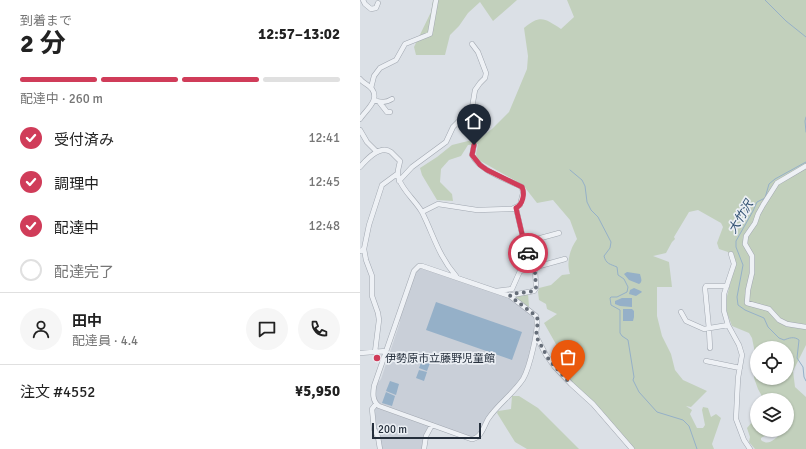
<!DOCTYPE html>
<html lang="ja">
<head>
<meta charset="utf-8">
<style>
  :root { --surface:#fff; --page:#f6f6f6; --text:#222; --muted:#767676; --line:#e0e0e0; --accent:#d03c59 }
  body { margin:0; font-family:Signika,"Noto Sans JP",sans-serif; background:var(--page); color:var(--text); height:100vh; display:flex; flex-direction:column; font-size:15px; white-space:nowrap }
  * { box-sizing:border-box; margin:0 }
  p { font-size:13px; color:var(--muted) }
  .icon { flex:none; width:22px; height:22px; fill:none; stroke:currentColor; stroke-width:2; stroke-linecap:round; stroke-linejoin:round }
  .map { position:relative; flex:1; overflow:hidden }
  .drawer { display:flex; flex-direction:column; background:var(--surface); width:360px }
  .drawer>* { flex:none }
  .fabs { position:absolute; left:390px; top:341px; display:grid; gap:8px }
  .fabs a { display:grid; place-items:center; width:44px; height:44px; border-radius:50%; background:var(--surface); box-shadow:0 1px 3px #0004; font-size:20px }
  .scale { position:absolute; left:12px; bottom:10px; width:109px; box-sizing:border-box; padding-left:4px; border:2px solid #252f3c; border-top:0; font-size:11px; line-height:14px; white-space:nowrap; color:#252f3c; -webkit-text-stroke:3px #ebeff4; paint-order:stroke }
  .pin { position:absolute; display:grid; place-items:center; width:34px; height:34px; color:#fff; margin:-41px -17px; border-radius:50% 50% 50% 0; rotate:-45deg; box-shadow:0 0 4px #0007 }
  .pin .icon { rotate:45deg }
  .courier { position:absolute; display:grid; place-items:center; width:40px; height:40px; margin:-20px; border:3px solid #d03c59; border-radius:50%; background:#fff; color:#222; box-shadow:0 1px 5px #0007 }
  .overview em { font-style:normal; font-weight:700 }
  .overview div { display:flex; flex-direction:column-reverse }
  .overview { display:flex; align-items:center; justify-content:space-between; height:68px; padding:0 20px }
  h1 { font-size:26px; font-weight:700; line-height:30px }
  .bar { display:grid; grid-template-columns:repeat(4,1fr); gap:6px 4px; align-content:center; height:48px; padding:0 20px }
  .bar i { height:5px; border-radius:3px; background:var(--line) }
  .bar .selected { background:var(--accent) }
  .bar p { grid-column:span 4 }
  .line { display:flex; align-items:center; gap:10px; padding:0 20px; border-top:1px solid var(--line) }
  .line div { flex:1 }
  .round { display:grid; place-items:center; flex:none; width:42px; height:42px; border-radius:21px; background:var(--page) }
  ol { padding:0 20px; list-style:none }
  li { display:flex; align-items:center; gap:12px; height:44px }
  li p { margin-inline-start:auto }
  li .icon { padding:4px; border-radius:50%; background:var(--accent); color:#fff; stroke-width:4 }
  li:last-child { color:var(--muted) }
  li i { width:22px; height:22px; border:2px solid var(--line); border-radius:50% }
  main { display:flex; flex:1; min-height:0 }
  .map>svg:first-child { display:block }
  .built { fill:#c9cfd8 }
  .green { fill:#c2d0bc; fill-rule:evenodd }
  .water { fill:#95b0c8 }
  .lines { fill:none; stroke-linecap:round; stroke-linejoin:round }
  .stream { stroke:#95b0c8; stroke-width:1 }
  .minor-casing { stroke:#a1a7b0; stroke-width:5.5 }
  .minor { stroke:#eef1f5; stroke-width:4.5 }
  .done { stroke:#656d78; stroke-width:4; stroke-dasharray:0 7.2 }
  .route { stroke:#d03c59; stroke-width:5 }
  .poi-dot { fill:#d03c59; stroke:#ebeff4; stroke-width:1.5 }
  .labels { text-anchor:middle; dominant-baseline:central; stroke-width:3.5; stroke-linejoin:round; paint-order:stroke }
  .poi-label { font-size:11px; fill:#252f3c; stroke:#ebeff4; text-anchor:start }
  .water-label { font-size:12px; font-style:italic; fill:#2f4f71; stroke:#ebeff4 }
</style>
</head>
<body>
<main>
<section class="drawer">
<div class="overview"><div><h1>2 分</h1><p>到着まで</p></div><em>12:57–13:02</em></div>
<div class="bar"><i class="selected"></i><i class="selected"></i><i class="selected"></i><i></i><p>配達中 · 260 m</p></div>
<ol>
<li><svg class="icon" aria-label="check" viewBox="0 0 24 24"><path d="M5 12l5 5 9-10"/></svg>受付済み<p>12:41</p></li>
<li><svg class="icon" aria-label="check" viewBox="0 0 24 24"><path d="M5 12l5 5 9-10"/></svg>調理中<p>12:45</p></li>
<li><svg class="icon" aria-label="check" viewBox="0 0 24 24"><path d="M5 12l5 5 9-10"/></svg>配達中<p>12:48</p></li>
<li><i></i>配達完了</li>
</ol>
<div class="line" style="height:72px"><a class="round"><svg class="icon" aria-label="person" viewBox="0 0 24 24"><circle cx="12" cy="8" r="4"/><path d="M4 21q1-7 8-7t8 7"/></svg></a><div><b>田中</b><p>配達員 · 4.4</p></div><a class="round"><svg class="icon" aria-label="chat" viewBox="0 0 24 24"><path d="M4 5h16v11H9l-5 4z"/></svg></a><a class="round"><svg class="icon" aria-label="phone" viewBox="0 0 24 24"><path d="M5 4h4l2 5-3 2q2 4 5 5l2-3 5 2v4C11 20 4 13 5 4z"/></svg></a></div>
<div class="line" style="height:52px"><div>注文 #4552</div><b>¥5,950</b></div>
</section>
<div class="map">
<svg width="446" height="449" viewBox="0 0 446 449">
  <rect width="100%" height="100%" fill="#dbe0e6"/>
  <path class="built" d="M60,268L150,298L175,317L174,339L163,376L117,436L113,437L73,424L20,405L16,402L15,386L21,379L40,322L39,319L56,271Z
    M15,407L69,426L63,449H21L16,429L14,410Z"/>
  <path class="green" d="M73,0H157L133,21L120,2L108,13L99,26L90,35L85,55H56L54,47L71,12Z
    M207,0H446V345L433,371L435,387L446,397V449H395L389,442L390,437L387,428L397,416L398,431L400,432L406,430H415L401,438V440C409,447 414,438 422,434V430H427V400H404L398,389L394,378L396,358L392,338L389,333L372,326L366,310V300L375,265L368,252L359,249L357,243L363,227L361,223L338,210L329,212L314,237L315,239L312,242L306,253L293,256L309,262L312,287H297V316L302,336L311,354L315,370L323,380L347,391L331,407L326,406L332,410L330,414L337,428H343L345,425L342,410L343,407L348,408L351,417L356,414L361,418L352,444L354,449H274L190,361L201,353L184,323L197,314L187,309L186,304L179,300L178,292L179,288L191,285L202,275L210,274C206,262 210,249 217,239L210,220L193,200L177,203L163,185L117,159L116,154L118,144L108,145L101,156L89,160L81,169L80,182L92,194L93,201L77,200L62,175L60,168L77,157L92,145L120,138L132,129L149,112L167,69L168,56L164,28C181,14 185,19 201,29L214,17ZM397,348H427V378H397Z
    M168,293L169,307L153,296Z
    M152,396H159L178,408L219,449H167L155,442L137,413L138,411L151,409Z"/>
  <path class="water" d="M267,272L280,274C281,278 283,282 279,284L269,280L264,274Z
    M274,288L281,291L282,292L276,296L269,294L270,290Z
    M262,298H272V307L260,306L255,304V301Z
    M76,302L162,332L152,360L66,330Z
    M263,309H272L274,311V317L273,321H263Z
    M62,360L70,363L67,371L59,368Z
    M59,370L67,372L64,381L56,378Z
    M30,381L39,384L36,395L26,391Z
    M26,392L35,396L32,406L22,403Z"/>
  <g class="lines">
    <path class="stream" d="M405,0L426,21L446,37
      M446,117L445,121L446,132
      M446,162L415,179L409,184L405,198L397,202L393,211L376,241V247L383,265L377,297L378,305L385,310L404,318L408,327L419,338L424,340C429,338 434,336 439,340L437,358L443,367L444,377L446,381
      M210,170L222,180L225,186L227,202L231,210L238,217L251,242L250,248L244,256C246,264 250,264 257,267L258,275L264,279L268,287L267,292L257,297H251L250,298L251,305L260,310V333L262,336L268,340L274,377L273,380L279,392L297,412L323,420L329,426L337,449"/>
    <defs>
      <path id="minor" d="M3,0L5,4L11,9L16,8L18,3
        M0,79C3,83 9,85 12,89C20,100 6,110 0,119
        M11,88L14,76L20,68L36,60L45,44L70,34L76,0
        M14,100C21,103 26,103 32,99
        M20,103L27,112H30
        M0,130L7,142L17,152
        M446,166L417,183L403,205L398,214L395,223L386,236L385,244L392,256V273L388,290L387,303L409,309L419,320L427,324L446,327
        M0,167C6,160 20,144 31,152C34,155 37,158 40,161C39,168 36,172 39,179C43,191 55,200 62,212C74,236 78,255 96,276
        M39,181L52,167L86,142L93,127L112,108L115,90L120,83L125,78L126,73L118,52L112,44
        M62,212L78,204L117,210L152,209L160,205L163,193L162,187C146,179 120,171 112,155L114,145
        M4,249L6,260L12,276V296L18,313L19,320L15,352
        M0,251L4,249L9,225L22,185L37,174
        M371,254L374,264L364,294V311L368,325L379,345L382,355L378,378L376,419L384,440L390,449
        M59,266H62L150,296L176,316C180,327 169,369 163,379C153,394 138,404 128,419C124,426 121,439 111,439L19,406C12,401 13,393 14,386L54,271Z
        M176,267L205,259
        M178,267L172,244L177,239L199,233
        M136,291L152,289L160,271L173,268
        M150,296L152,295L174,291L176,288L175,268L171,258L166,251L156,208
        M321,312L326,321L344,329L368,325
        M176,336L186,355L194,366L211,384L233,404L272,449
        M350,348L349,329L345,288L346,286H367
        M0,353L26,351
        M346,361L380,368
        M16,404L12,409L14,429L18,437L20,449
        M64,449L66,436L72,425"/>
    </defs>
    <use href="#minor" class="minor-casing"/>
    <use href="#minor" class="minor"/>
  </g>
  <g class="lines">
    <path class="done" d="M168,253C176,264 175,275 176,288L174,291L152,294L150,296L176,316L178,320L176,336L177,338L189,360L208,381"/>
    <path class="route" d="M114,145L112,155L120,165L127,170L162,187C165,194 163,204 156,208L166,251L168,253"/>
  </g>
  <circle class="poi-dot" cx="17" cy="358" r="4"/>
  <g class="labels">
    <g class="poi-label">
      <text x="25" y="358">伊勢原市立藤野児童館</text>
    </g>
    <g class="water-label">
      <text transform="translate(381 217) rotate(-59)">大竹沢</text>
    </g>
  </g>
</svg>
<div class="fabs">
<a><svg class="icon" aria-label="locate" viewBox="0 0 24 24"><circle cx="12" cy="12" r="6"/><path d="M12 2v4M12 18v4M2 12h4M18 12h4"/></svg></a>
<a><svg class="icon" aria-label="layers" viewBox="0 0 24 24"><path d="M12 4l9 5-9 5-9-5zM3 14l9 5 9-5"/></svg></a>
</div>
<div class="scale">200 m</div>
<div class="pin" style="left:208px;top:381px;background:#ea580c"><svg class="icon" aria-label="bag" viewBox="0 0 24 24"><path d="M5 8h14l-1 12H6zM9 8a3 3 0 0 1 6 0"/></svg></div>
<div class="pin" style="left:114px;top:145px;background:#1f2937"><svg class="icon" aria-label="home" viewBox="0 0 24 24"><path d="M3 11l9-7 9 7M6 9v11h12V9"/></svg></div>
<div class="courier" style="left:168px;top:253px"><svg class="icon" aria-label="car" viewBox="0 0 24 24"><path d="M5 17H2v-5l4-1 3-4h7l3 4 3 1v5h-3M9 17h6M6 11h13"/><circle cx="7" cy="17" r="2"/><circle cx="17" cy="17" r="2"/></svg></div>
</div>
</main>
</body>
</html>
